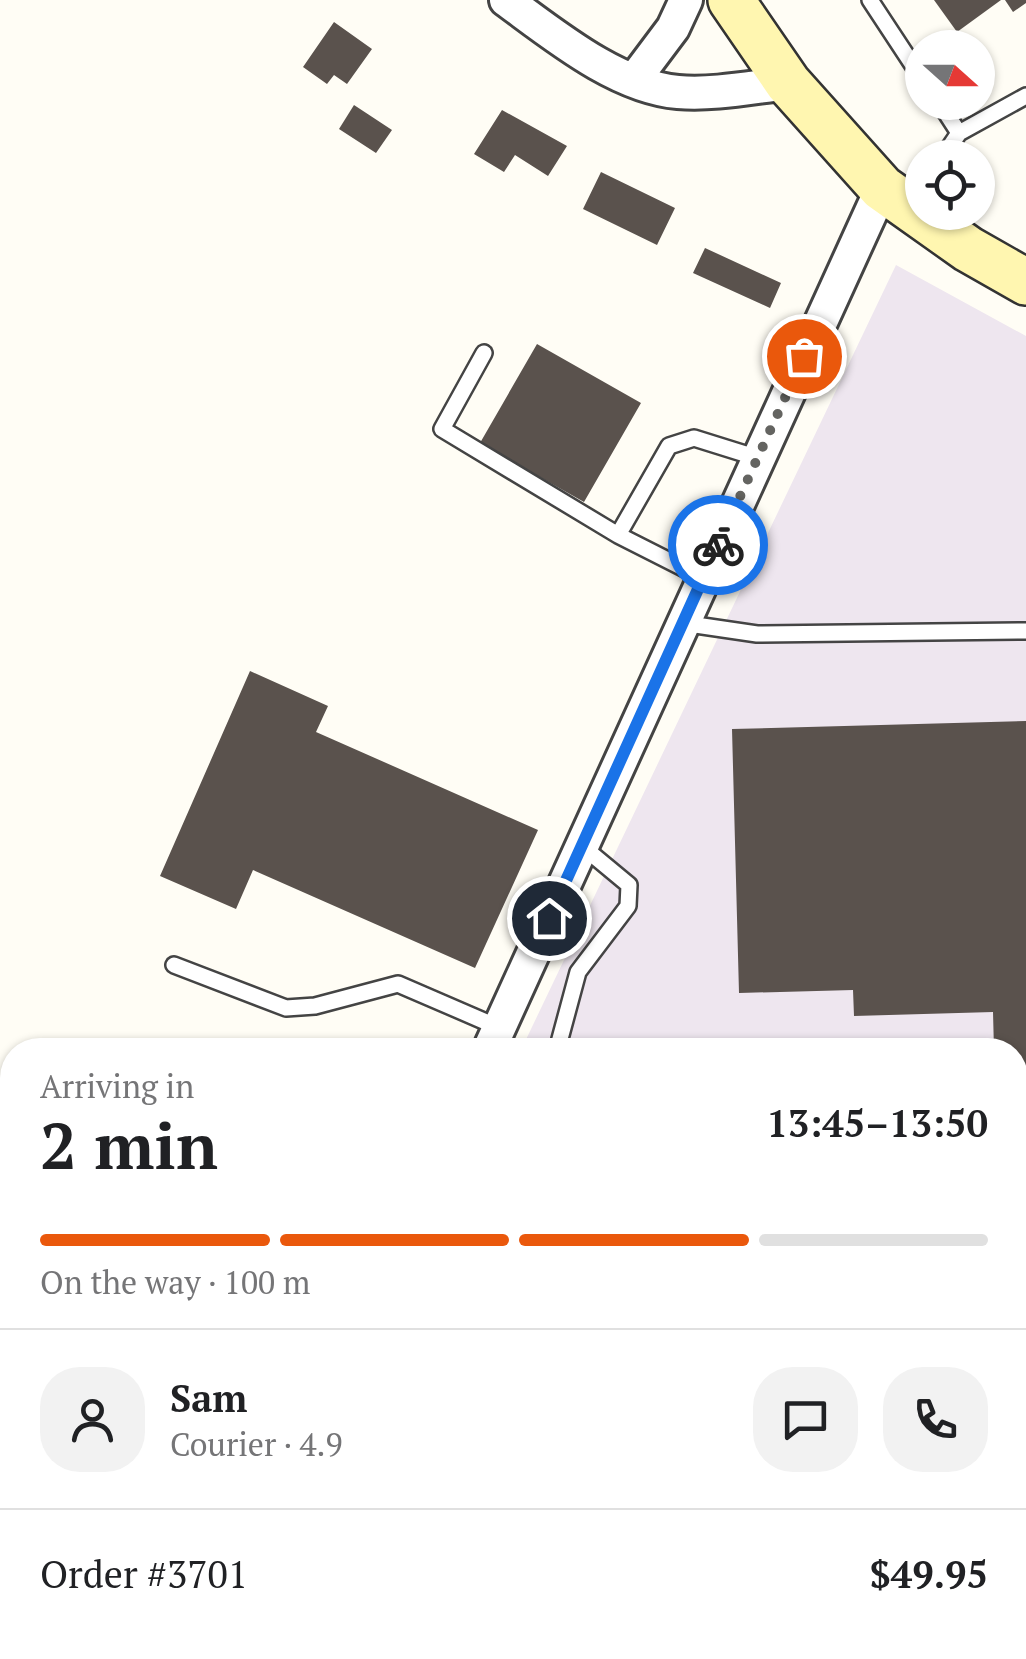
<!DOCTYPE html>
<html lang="en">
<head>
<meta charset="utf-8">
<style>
  :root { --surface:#fff; --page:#f2f2f2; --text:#202124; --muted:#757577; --line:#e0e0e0; --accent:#ea580c }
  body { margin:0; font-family:"PT Serif",serif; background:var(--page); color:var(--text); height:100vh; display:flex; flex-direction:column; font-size:38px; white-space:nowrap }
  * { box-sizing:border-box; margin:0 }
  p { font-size:32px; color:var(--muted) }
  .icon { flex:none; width:55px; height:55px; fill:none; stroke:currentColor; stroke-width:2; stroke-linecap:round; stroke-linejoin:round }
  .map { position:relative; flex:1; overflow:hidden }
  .panel { position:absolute; left:0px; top:1038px; width:1028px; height:622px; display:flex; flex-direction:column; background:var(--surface); border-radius:40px 40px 0 0; box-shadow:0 2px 8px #0004 }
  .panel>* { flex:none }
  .needle { width:65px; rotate:111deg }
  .controls { position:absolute; left:905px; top:30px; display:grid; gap:20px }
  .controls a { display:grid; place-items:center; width:90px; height:90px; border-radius:50%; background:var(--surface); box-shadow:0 2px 8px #0004; font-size:50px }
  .pin { position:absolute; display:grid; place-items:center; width:85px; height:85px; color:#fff; margin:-42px; border:5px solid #fff; border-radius:50%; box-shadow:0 2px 10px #0007 }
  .courier { position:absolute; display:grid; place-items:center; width:100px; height:100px; margin:-50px; border:8px solid #1a73e8; border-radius:50%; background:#fff; color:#222; box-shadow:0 2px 12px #0007 }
  .summary em { font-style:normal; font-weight:800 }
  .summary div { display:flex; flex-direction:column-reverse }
  .summary { display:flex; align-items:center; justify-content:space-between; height:170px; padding:0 40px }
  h1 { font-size:65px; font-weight:800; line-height:75px }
  .bar { display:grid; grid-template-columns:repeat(4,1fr); gap:15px 10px; align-content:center; height:120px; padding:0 40px }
  .bar i { height:12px; border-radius:8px; background:var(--line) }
  .bar .selected { background:var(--accent) }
  .bar p { grid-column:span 4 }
  .line { display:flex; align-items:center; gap:25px; padding:0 40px; border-top:2px solid var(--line) }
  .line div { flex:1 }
  .round { display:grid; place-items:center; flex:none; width:105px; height:105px; border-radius:40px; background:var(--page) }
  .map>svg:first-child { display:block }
  .industrial { fill:#eee6ef }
  .building { fill:#5a524d }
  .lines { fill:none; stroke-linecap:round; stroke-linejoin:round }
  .lane-casing { stroke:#444; stroke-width:20 }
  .street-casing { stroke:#444; stroke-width:38 }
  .secondary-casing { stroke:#333; stroke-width:50 }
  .lane { stroke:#fff; stroke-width:15 }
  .street { stroke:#fff; stroke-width:32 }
  .secondary { stroke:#fff6b0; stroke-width:45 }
  .done { stroke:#646461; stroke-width:10; stroke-dasharray:0 18 }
  .route { stroke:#1a73e8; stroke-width:12 }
</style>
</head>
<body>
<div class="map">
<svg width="1026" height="1659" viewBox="0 0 1026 1659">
  <rect width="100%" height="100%" fill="#fffdf5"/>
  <path class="industrial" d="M896,265L1026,336V1659H232L237,1648H1015V1050H521Z"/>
  <path class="building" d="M934,0H1001L957,32Z
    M1005,0H1026V3L1013,12Z
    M334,22L372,49L347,84L334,75L327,84L303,67Z
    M354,105L392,130L376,153L339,129Z
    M502,110L567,146L548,176L515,155L504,172L474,154Z
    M601,172L675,208L657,245L583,209Z
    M705,248L781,283L770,308L693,273Z
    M537,344L641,403L584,502L480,443Z
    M250,671L328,706L316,732L538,830L475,968L253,870L236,909L160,876Z
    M1026,721V1265H1015V1050H994L993,1012L854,1016L853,990L739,993L732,729Z
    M1015,1471H1026V1659H479V1648H1015Z"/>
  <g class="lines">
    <defs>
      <path id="lane" d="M870,0L922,79
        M939,102L959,133
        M942,158L959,133L1026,96
        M484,353L442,429L618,535
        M703,578L618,535L669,446L694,438L758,458
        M682,623L757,634L1026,631
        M174,965L286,1008L315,1006L398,984L500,1028
        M557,1050L578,972L628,906L629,885L582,846
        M240,1648L247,1659"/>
      <path id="street" d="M506,0C554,35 617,87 678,92C714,95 752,87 788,83
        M634,80L673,28L686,0
        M489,1050L882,188"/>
      <path id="secondary" d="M731,0L788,83L882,188L968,249L1026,282"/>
    </defs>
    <use href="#lane" class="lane-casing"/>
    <use href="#street" class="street-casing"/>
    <use href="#secondary" class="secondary-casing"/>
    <use href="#lane" class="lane"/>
    <use href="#street" class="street"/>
    <use href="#secondary" class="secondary"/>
  </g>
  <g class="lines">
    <path class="done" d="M718,545L804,356"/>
    <path class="route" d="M549,918L718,545"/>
  </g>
</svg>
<div class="controls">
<a><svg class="needle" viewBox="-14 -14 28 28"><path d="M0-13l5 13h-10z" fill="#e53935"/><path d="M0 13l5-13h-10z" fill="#757577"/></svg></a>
<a><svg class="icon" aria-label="locate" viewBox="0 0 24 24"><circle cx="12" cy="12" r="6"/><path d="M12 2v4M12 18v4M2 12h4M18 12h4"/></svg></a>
</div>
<div class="pin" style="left:804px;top:356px;background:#ea580c"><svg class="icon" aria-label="bag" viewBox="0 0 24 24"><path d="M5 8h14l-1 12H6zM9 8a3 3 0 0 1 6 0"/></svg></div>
<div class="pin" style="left:549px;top:918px;background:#1f2937"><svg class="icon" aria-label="home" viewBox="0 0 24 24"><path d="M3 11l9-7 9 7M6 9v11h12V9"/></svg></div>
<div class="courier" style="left:718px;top:545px"><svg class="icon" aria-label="bike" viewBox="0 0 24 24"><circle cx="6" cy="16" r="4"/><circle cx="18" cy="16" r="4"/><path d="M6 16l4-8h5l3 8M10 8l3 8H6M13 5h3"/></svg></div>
<section class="panel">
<div class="summary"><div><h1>2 min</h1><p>Arriving in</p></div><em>13:45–13:50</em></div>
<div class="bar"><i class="selected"></i><i class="selected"></i><i class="selected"></i><i></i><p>On the way · 100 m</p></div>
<div class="line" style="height:180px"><a class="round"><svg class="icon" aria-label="person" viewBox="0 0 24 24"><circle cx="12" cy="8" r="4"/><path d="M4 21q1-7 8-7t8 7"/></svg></a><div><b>Sam</b><p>Courier · 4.9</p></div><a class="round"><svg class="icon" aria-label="chat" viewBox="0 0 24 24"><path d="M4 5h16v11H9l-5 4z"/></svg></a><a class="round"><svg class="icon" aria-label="phone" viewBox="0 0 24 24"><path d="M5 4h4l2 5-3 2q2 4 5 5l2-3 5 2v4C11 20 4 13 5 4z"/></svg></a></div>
<div class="line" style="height:130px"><div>Order #3701</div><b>$49.95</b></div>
</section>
</div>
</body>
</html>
